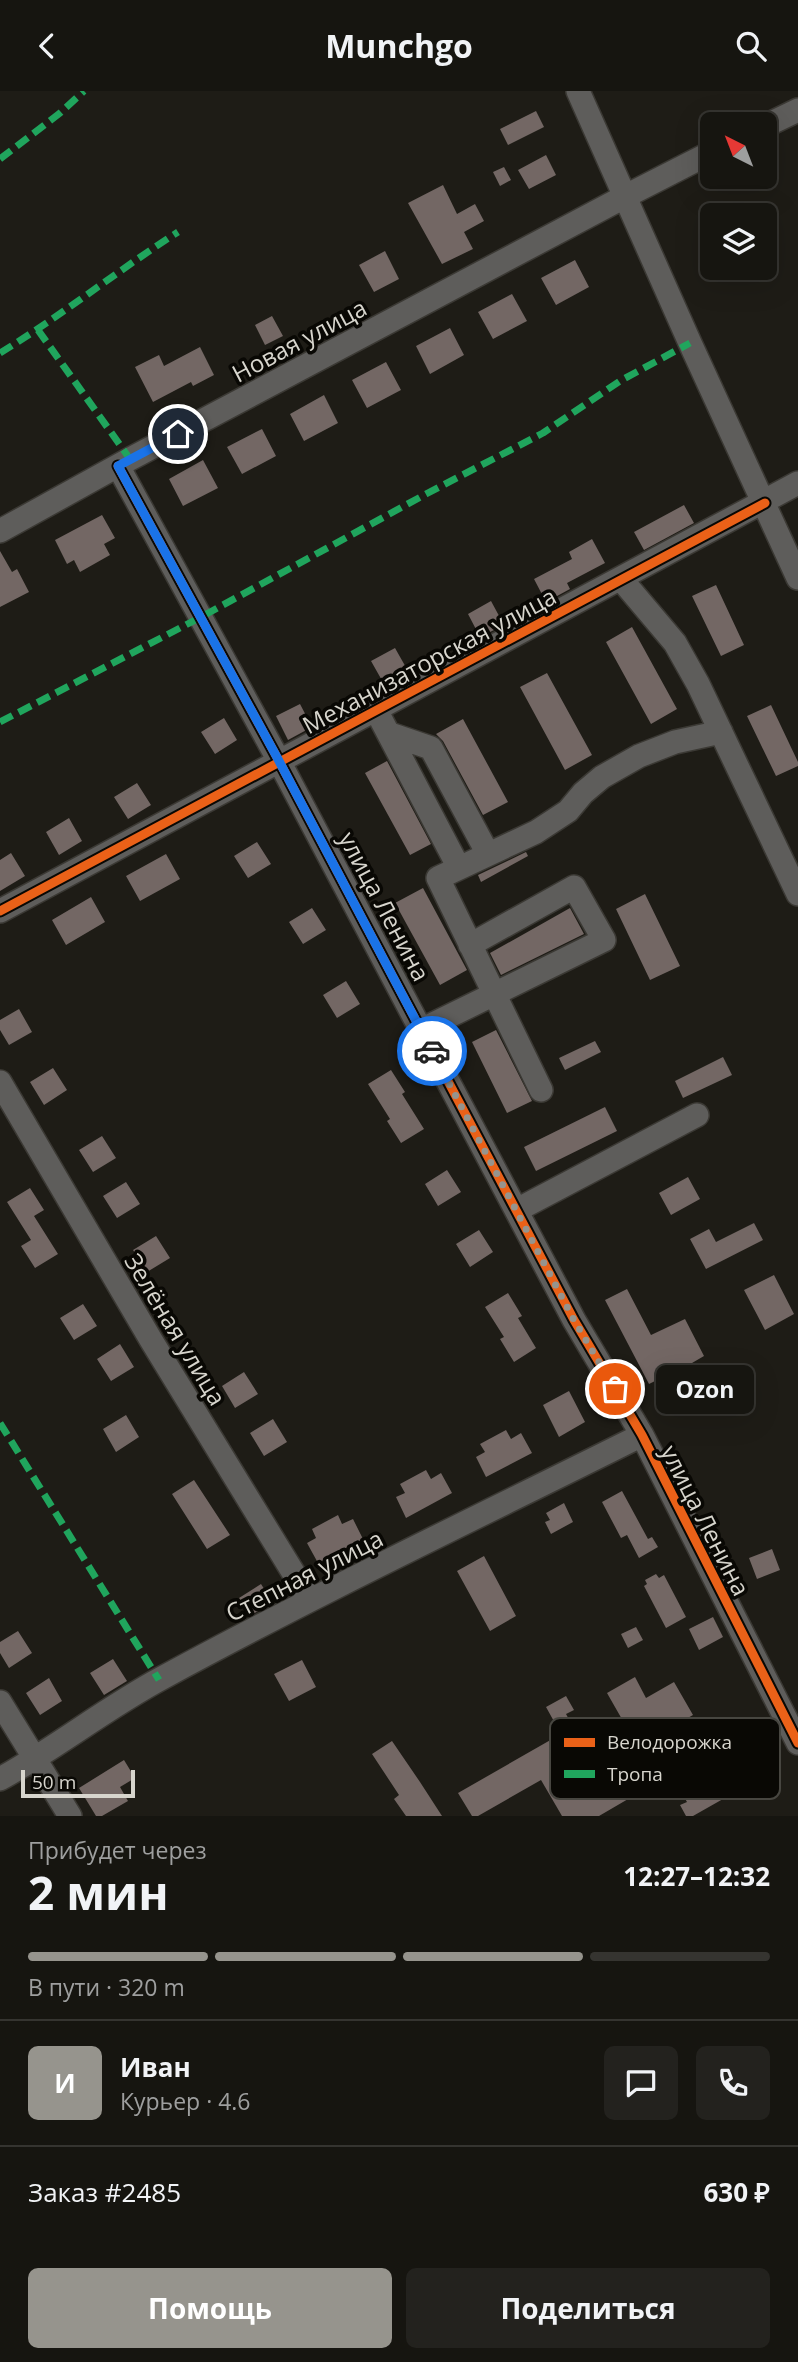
<!DOCTYPE html>
<html lang="ru">
<head>
<meta charset="utf-8">
<style>
  :root { --surface:#161510; --page:#23221e; --text:#f1f3f6; --muted:#9e9f9f; --line:#353430; --accent:#96948d }
  body { margin:0; font-family:"Open Sans",sans-serif; background:var(--page); color:var(--text); height:100vh; display:flex; flex-direction:column; font-size:26px; white-space:nowrap }
  * { box-sizing:border-box; margin:0 }
  p { font-size:23px; color:var(--muted) }
  .icon { flex:none; width:38px; height:38px; fill:none; stroke:currentColor; stroke-width:2; stroke-linecap:round; stroke-linejoin:round }
  .map { position:relative; height:1725px; overflow:hidden }
  .sheet { display:flex; flex-direction:column; background:var(--surface); flex:1 }
  .sheet>* { flex:none }
  .needle { width:46px; rotate:318deg }
  .controls { position:absolute; left:700px; top:21px; display:grid; gap:14px }
  .controls a { display:grid; place-items:center; width:77px; height:77px; border-radius:10px; background:var(--surface); box-shadow:0 7px 28px #0002,0 0 0 2px var(--line); font-size:35px }
  .scale { position:absolute; left:21px; bottom:18px; width:114px; box-sizing:border-box; padding-left:7px; border:4px solid #d7d5cd; border-top:0; font-size:19px; line-height:24px; white-space:nowrap; color:#d7d5cd; -webkit-text-stroke:5px #090804; paint-order:stroke }
  .pin { position:absolute; display:grid; place-items:center; width:60px; height:60px; color:#fff; margin:-30px; border:4px solid #fff; border-radius:50%; box-shadow:0 2px 7px #0007 }
  .courier { position:absolute; display:grid; place-items:center; width:70px; height:70px; margin:-35px; border:5px solid #1a73e8; border-radius:50%; background:#fff; color:#222; box-shadow:0 2px 9px #0007 }
  .bubble { position:absolute; height:49px; border-radius:10px; background:var(--surface); box-shadow:0 7px 28px #0002,0 0 0 2px var(--line); font-size:23px; font-weight:700; line-height:49px; text-align:center }
  .summary em { font-style:normal; font-weight:700 }
  .summary div { display:flex; flex-direction:column-reverse }
  .summary { display:flex; align-items:center; justify-content:space-between; height:119px; padding:0 28px }
  h1 { font-size:46px; font-weight:700; line-height:52px }
  .bar { display:grid; grid-template-columns:repeat(4,1fr); gap:10px 7px; align-content:center; height:84px; padding:0 28px }
  .bar i { height:9px; border-radius:5px; background:var(--line) }
  .bar .current { background:var(--accent) }
  .bar p { grid-column:span 4 }
  .line { display:flex; align-items:center; gap:18px; padding:0 28px; border-top:2px solid var(--line) }
  .line div { flex:1 }
  .round { display:grid; place-items:center; flex:none; width:74px; height:74px; border-radius:10px; background:var(--page) }
  .action { display:flex; gap:14px; margin-top:auto; padding:14px 28px }
  .action a { flex:1; height:80px; border-radius:10px; background:var(--accent); color:#fff; font-size:28px; font-weight:700; line-height:80px; text-align:center }
  .action a+a { background:var(--page); color:var(--text) }
  header { display:flex; justify-content:space-between; align-items:center; height:91px; padding:0 28px; background:var(--surface); font-size:32px; font-weight:700 }
  .map>svg:first-child { display:block }
  .building { fill:#736764 }
  .lines { fill:none; stroke-linecap:round; stroke-linejoin:round }
  .minor-casing { stroke:#3b3934; stroke-width:26 }
  .minor { stroke:#5e5d5b; stroke-width:23 }
  .quiet { stroke:#20a55d; stroke-width:7; stroke-dasharray:14 7; stroke-linecap:butt }
  .cycleway-casing { stroke:#090804; stroke-width:13 }
  .cycleway { stroke:#ea6118; stroke-width:9 }
  .done { stroke:#96948d; stroke-width:7; stroke-dasharray:0 12.6 }
  .route { stroke:#1a73e8; stroke-width:9 }
  .labels { text-anchor:middle; dominant-baseline:central; stroke-width:7; stroke-linejoin:round; paint-order:stroke }
  .street-label { font-size:24px; fill:#d7d5cd; stroke:#090804 }
  .key { fill:#090804; stroke:#474640; stroke-width:2 }
  .key-label { font-size:19px; fill:#d7d5cd }
</style>
</head>
<body>
<header><svg class="icon" aria-label="back" viewBox="0 0 24 24"><path d="M15 5l-7 7 7 7"/></svg>Munchgo<svg class="icon" aria-label="search" viewBox="0 0 24 24"><circle cx="10" cy="10" r="6"/><path d="M15 15l6 6"/></svg></header>
<div class="map">
<svg width="798" height="1725" viewBox="0 0 798 1725">
  <rect width="100%" height="100%" fill="#1e1c16"/>
  <path class="building" d="M536,20L544,36L508,54L500,38Z
    M546,64L556,84L529,98L518,79Z
    M504,76L511,89L500,95L493,81Z
    M443,94L457,123L475,113L484,130L464,141L473,158L442,173L408,112Z
    M385,160L399,188L374,201L359,174Z
    M575,169L589,196L556,214L541,187Z
    M512,203L527,230L493,248L478,221Z
    M272,225L283,245L265,254L255,234Z
    M450,237L464,264L430,283L416,255Z
    M200,256L214,284L193,295L191,291L153,311L135,276L159,264L164,275Z
    M386,271L401,299L367,317L352,289Z
    M324,304L338,332L304,350L290,323Z
    M262,338L276,365L242,383L227,356Z
    M203,369L218,397L183,415L169,388Z
    M684,414L694,432L644,459L634,441Z
    M102,424L115,447L104,453L110,464L80,481L74,469L67,473L55,449Z
    M592,448L605,472L567,492L570,498L546,511L534,488L572,468L569,461Z
    M0,460L12,481L17,478L29,501L0,516Z
    M716,494L744,554L721,565L692,505Z
    M491,510L504,534L480,546L468,523Z
    M632,536L677,618L651,633L606,551Z
    M395,557L408,580L384,593L371,570Z
    M547,582L592,664L565,679L520,596Z
    M300,613L312,636L288,649L276,625Z
    M771,614L798,671V675L776,685L747,625Z
    M224,627L237,649L215,663L201,641Z
    M463,628L508,711L483,724L443,650L436,643Z
    M387,670L431,753L410,764L365,682Z
    M137,692L151,714L128,728L114,706Z
    M69,727L82,750L59,764L46,741Z
    M257,751L271,773L248,787L234,765Z
    M526,761L528,765L481,791L478,784Z
    M11,762L25,785L0,800V769Z
    M166,763L180,788L140,810L126,785Z
    M423,797L467,879L440,894L395,812Z
    M645,803L680,875L650,889L616,818Z
    M91,806L105,831L66,854L52,829Z
    M312,817L326,839L303,853L289,831Z
    M570,817L584,843L501,884L490,862Z
    M346,890L360,913L337,927L323,904Z
    M19,918L32,941L9,954L0,939V929Z
    M496,939L532,1010L507,1022L472,951Z
    M595,950L601,961L565,979L559,967Z
    M723,966L732,984L683,1007L675,990Z
    M53,977L67,999L44,1014L30,991Z
    M391,979L405,1001L402,1003L424,1038L401,1052L387,1030L390,1028L368,993Z
    M605,1016L617,1040L536,1080L524,1056Z
    M102,1045L116,1067L93,1081L79,1059Z
    M447,1079L461,1101L438,1115L425,1093Z
    M688,1086L700,1108L671,1124L659,1102Z
    M126,1091L140,1113L117,1127L103,1105Z
    M30,1097L44,1119L34,1125L58,1163L35,1177L21,1155L31,1149L7,1111Z
    M754,1132L763,1149L706,1178L690,1148L709,1138L716,1151Z
    M479,1139L493,1161L470,1176L456,1153Z
    M156,1145L170,1167L147,1181L133,1159Z
    M774,1184L794,1223L765,1239L744,1199Z
    M627,1198L651,1244L685,1228L704,1265L692,1272L694,1275L665,1290L663,1286L649,1293L605,1209Z
    M508,1202L522,1225L518,1227L536,1257L514,1271L500,1248L504,1246L485,1216Z
    M83,1213L97,1235L74,1249L60,1227Z
    M120,1253L134,1276L111,1290L97,1268Z
    M244,1281L258,1303L235,1317L222,1295Z
    M569,1300L585,1331L559,1346L543,1314Z
    M126,1324L139,1346L116,1361L103,1338Z
    M273,1328L287,1351L264,1365L250,1342Z
    M506,1339L511,1348L521,1342L532,1362L486,1386L476,1366L485,1361L480,1353Z
    M426,1379L431,1388L441,1382L452,1402L406,1427L396,1406L405,1402L400,1393Z
    M194,1389L230,1444L207,1458L172,1403Z
    M622,1400L648,1448L652,1446L658,1456L639,1467L627,1444L621,1447L602,1411Z
    M564,1412L573,1431L551,1443L545,1431L550,1429L546,1422Z
    M338,1424L342,1433L353,1428L363,1448L318,1472L307,1452L316,1447L312,1438Z
    M772,1458L780,1479L757,1488L749,1467Z
    M484,1465L516,1525L490,1540L457,1480Z
    M656,1483L659,1487L664,1484L686,1526L666,1537L644,1495L647,1493L645,1489Z
    M261,1493L273,1512L249,1525L239,1507Z
    M713,1526L723,1546L699,1559L689,1538Z
    M636,1536L643,1549L628,1557L621,1543Z
    M18,1540L32,1562L9,1577L0,1562V1551Z
    M113,1568L127,1590L104,1604L90,1582Z
    M302,1569L316,1596L289,1610L274,1583Z
    M635,1586L646,1607L674,1591L693,1624L679,1632L723,1708L693,1725H686L680,1714L687,1711L671,1683L599,1725H562L541,1689L478,1725H472L458,1702L561,1643L546,1616L566,1605L574,1619L566,1623L579,1647L555,1661L576,1697L612,1676L615,1681L643,1665L607,1602Z
    M49,1587L62,1610L40,1624L26,1602Z
    M392,1650L420,1691L442,1725H406L394,1708L399,1704L372,1663Z
    M124,1669L135,1687L120,1696L128,1710L102,1725H96L79,1697Z"/>
  <g class="lines">
    <defs>
      <path id="minor" d="M578,0L690,252L798,487
        M765,35L798,19
        M118,375L279,670L574,1229L642,1344L798,1652
        M0,440L130,368L624,106L712,61
        M621,488L675,552L698,593L798,803
        M376,619L459,777
        M390,643L431,657L488,763
        M0,820L798,392
        M421,939L604,849L574,796L470,854
        M0,991L151,1249L310,1509
        M541,999L438,787L536,741L568,720L583,702L602,686L639,665L675,651L721,641
        M517,1119L697,1024
        M0,1611L70,1725
        M0,1688C56,1657 106,1617 162,1587C320,1501 482,1424 642,1344"/>
    </defs>
    <use href="#minor" class="minor-casing"/>
    <use href="#minor" class="minor"/>
    <path class="quiet" d="M0,68L60,22L84,0
      M38,239L130,368
      M0,262C61,225 117,180 178,141
      M0,631L201,526L426,403L543,342L620,290L690,252
      M0,1332L159,1589"/>
    <defs>
      <path id="cycleway" d="M118,375L279,670L574,1229L642,1344L798,1652
        M0,820L765,412"/>
    </defs>
    <use href="#cycleway" class="cycleway-casing"/>
    <use href="#cycleway" class="cycleway"/>
  </g>
  <g class="lines">
    <path class="done" d="M432,960L574,1229L615,1298"/>
    <path class="route" d="M178,343L118,375L279,670L432,960"/>
  </g>
  <g class="labels">
    <g class="street-label">
      <text transform="translate(299 249) rotate(-28)">Новая улица</text>
      <text transform="translate(429 569) rotate(-28)">Механизаторская улица</text>
      <text transform="translate(385 815) rotate(62)">улица Ленина</text>
      <text transform="translate(176 1238) rotate(59)">Зелёная улица</text>
      <text transform="translate(706 1429) rotate(63)">улица Ленина</text>
      <text transform="translate(304 1484) rotate(-27)">Степная улица</text>
    </g>
  </g>
  <rect x="550" y="1627" width="230" height="81" rx="10" class="key"/>
  <rect x="564" y="1647" width="31" height="9" fill="#ea6118"/>
  <rect x="564" y="1679" width="31" height="8" fill="#20a55d"/>
  <g class="key-label">
    <text x="607" y="1658">Велодорожка</text>
    <text x="607" y="1690">Тропа</text>
  </g>
</svg>
<div class="controls">
<a><svg class="needle" viewBox="-14 -14 28 28"><path d="M0-13l5 13h-10z" fill="#e53935"/><path d="M0 13l5-13h-10z" fill="#9e9f9f"/></svg></a>
<a><svg class="icon" aria-label="layers" viewBox="0 0 24 24"><path d="M12 4l9 5-9 5-9-5zM3 14l9 5 9-5"/></svg></a>
</div>
<div class="scale">50 m</div>
<div class="pin" style="left:615px;top:1298px;background:#ea580c"><svg class="icon" aria-label="bag" viewBox="0 0 24 24"><path d="M5 8h14l-1 12H6zM9 8a3 3 0 0 1 6 0"/></svg></div>
<div class="pin" style="left:178px;top:343px;background:#1f2937"><svg class="icon" aria-label="home" viewBox="0 0 24 24"><path d="M3 11l9-7 9 7M6 9v11h12V9"/></svg></div>
<div class="courier" style="left:432px;top:960px"><svg class="icon" aria-label="car" viewBox="0 0 24 24"><path d="M5 17H2v-5l4-1 3-4h7l3 4 3 1v5h-3M9 17h6M6 11h13"/><circle cx="7" cy="17" r="2"/><circle cx="17" cy="17" r="2"/></svg></div>
<div class="bubble" style="left:656px;top:1274px;width:98px">Ozon</div>
</div>
<section class="sheet">
<div class="summary"><div><h1>2 мин</h1><p>Прибудет через</p></div><em>12:27–12:32</em></div>
<div class="bar"><i class="current"></i><i class="current"></i><i class="current"></i><i></i><p>В пути · 320 m</p></div>
<div class="line" style="height:126px"><b class="round" style="background:var(--accent);color:#fff">И</b><div><b>Иван</b><p>Курьер · 4.6</p></div><a class="round"><svg class="icon" aria-label="chat" viewBox="0 0 24 24"><path d="M4 5h16v11H9l-5 4z"/></svg></a><a class="round"><svg class="icon" aria-label="phone" viewBox="0 0 24 24"><path d="M5 4h4l2 5-3 2q2 4 5 5l2-3 5 2v4C11 20 4 13 5 4z"/></svg></a></div>
<div class="line" style="height:91px"><div>Заказ #2485</div><b>630 ₽</b></div>
<div class="action"><a>Помощь</a><a>Поделиться</a></div>
</section>
</body>
</html>
